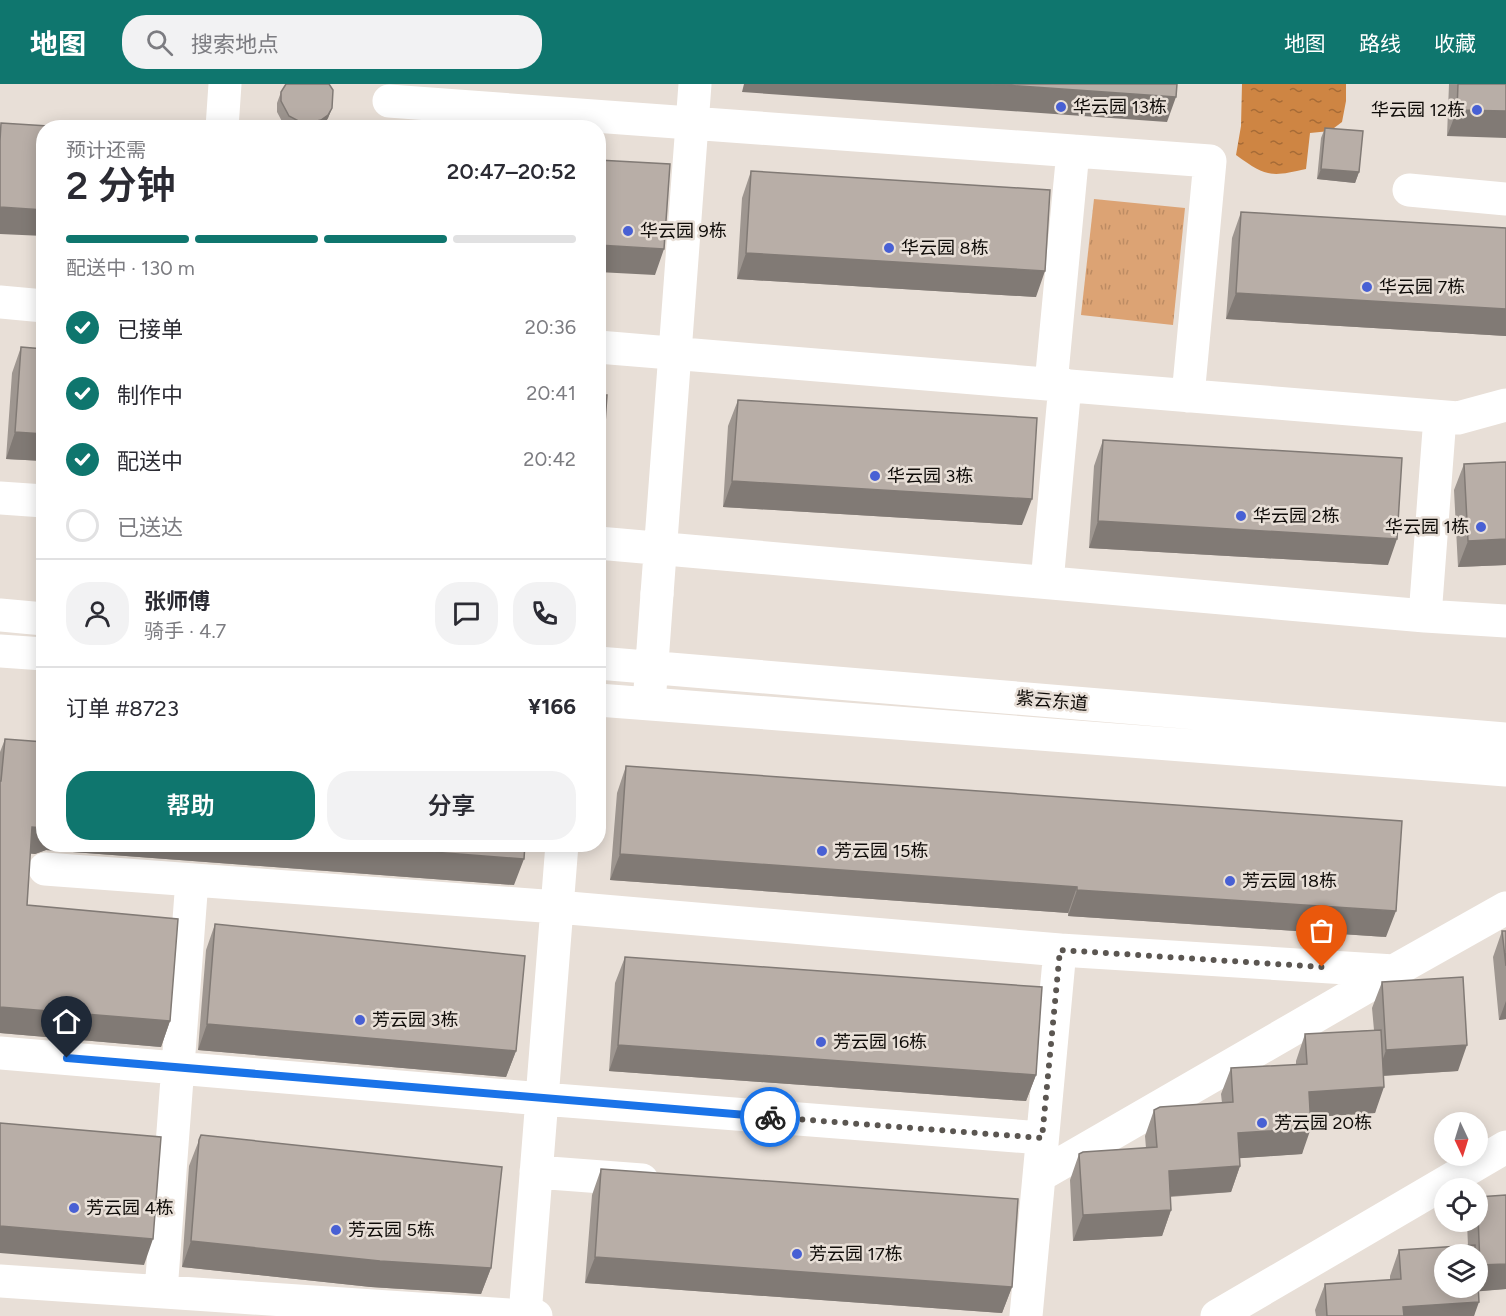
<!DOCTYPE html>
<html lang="zh">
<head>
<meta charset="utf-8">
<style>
  :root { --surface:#fff; --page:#f2f2f3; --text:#2b2b33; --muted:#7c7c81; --line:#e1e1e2; --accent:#0f766e }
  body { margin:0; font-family:Figtree,"Noto Sans SC",sans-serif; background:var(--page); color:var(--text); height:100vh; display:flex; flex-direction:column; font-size:22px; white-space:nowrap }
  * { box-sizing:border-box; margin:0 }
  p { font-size:20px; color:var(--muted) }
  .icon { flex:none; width:33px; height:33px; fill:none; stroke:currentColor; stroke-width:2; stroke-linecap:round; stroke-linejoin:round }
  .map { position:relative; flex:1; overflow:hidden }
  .panel { position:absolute; left:36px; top:36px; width:570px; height:732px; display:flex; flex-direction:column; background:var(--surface); border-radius:24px; box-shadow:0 3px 15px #0003 }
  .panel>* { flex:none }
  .needle { width:39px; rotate:176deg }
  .tools { position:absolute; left:1434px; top:1028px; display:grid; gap:12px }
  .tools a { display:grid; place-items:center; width:54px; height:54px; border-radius:50%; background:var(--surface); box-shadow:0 3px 15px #0003; font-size:30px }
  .pin { position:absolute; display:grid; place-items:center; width:51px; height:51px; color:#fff; margin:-62px -26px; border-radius:50% 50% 50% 0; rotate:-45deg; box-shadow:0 0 6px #0007 }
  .pin .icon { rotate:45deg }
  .courier { position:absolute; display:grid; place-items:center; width:60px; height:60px; margin:-30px; border:4px solid #1a73e8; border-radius:50%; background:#fff; color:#222; box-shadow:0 2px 8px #0007 }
  .overview em { font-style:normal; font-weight:600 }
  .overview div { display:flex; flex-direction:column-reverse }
  .overview { display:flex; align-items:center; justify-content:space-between; height:102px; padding:0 30px }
  h1 { font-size:39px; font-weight:600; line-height:45px }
  .bar { display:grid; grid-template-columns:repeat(4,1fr); gap:9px 6px; align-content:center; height:72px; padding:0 30px }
  .bar i { height:8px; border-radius:4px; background:var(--line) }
  .bar .current { background:var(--accent) }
  .bar p { grid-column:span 4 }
  .line { display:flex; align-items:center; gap:15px; padding:0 30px; border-top:2px solid var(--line) }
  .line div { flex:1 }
  .round { display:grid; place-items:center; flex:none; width:63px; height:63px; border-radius:24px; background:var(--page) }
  ol { padding:0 30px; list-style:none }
  li { display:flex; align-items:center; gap:18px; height:66px }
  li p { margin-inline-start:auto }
  li .icon { padding:6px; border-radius:50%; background:var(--accent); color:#fff; stroke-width:4 }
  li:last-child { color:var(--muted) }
  li i { width:33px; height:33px; border:3px solid var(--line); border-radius:50% }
  .cta { display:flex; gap:12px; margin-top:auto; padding:12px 30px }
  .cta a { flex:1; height:69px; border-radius:24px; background:var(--accent); color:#fff; font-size:24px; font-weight:600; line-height:69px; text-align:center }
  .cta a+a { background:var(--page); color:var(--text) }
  header { display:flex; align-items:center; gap:36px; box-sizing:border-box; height:84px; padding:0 30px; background:var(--accent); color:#fff }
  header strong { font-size:28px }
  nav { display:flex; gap:33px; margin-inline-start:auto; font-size:21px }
  .search { width:420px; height:54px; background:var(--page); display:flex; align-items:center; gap:15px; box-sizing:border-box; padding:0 21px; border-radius:24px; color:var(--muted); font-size:22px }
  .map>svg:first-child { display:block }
  .park { fill:url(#park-tufts) }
  .water { fill:url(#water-ripples) }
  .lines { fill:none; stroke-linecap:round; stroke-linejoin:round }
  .street { stroke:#fff; stroke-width:33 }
  .secondary { stroke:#fff; stroke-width:33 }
  .wall { fill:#9e9690; fill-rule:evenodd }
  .shaded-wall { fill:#817a75 }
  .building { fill:#b8aea7; stroke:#817a75; stroke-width:1.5 }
  .done { stroke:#5b5651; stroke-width:6; stroke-dasharray:0 10.8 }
  .route { stroke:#1a73e8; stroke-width:8 }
  .poi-dot { fill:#4860d4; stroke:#e8dfd7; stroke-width:2 }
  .labels { text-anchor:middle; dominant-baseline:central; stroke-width:5; stroke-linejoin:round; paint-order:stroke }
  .poi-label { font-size:18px; fill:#0f0c09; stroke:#e8dfd7; text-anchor:start }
  .street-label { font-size:18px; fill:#0f0c09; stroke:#e8dfd7 }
</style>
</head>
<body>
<header>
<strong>地图</strong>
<div class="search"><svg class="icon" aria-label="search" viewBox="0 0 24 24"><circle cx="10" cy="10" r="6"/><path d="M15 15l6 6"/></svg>搜索地点</div>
<nav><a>地图</a><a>路线</a><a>收藏</a></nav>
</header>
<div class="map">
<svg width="1506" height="1232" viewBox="0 0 1506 1232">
  <defs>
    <pattern id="park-tufts" width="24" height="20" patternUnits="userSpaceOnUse" patternTransform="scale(1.5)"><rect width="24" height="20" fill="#dca374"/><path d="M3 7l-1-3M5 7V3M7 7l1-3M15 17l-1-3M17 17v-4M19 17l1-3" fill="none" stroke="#bc8b63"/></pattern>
    <pattern id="water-ripples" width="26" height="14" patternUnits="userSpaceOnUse" patternTransform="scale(1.5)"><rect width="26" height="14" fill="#ce8543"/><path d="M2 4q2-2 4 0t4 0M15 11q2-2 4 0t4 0" fill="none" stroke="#a66b36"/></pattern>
  </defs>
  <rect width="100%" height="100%" fill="#e8dfd7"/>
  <path class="park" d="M1094,115L1185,124L1173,241L1081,231Z"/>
  <path class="water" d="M1242,0H1346V17L1342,38L1330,47L1310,49L1306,85C1271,93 1266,93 1236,71L1241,42Z"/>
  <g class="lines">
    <path class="street" d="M389,17L1210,77L1188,312
      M222,44L225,0
      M1409,106L1506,115
      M0,218L44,222
      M598,263L1458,334L1506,321
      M1051,300L1073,67
      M0,414L44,417
      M598,459L1425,532L1506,537
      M1047,498L1065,301
      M657,510L695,0
      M1425,532L1440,333
      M45,785L557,823L1060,866
      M1394,887L1506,824
      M0,969L542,1015L1042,1054
      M536,1088L642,1096
      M0,1197L524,1232
      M161,1207L192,796
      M536,1232L525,1231L562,760
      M1026,1232L1060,866L1394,887L1039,1092
      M1217,1232L1506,1063"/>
    <path class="secondary" d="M0,531L44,535
      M0,567L44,570
      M598,579L1506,655
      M650,606L657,510
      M598,616L1506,686"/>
  </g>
  <path class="wall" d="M1449,0H1506L1447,52Z
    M281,8L332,24L328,34L324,41L321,44H286L285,43L277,28V19Z
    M1325,44L1359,88L1355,99L1317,95L1321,54Z
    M751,87L1036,213L737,195L742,114Z
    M1241,128L1506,144V252L1226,235L1232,154Z
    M21,263L44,377L6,375L12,289Z
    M738,316L1022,441L723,423L728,342Z
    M1103,356L1388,481L1089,464L1094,382Z
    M1506,378V481L1458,483L1454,406L1464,380Z
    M5,655L514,801L46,766L35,770L30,769L27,821L170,937L161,963L0,949V668Z
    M626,682L1386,853L1068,832V829L610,796L617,709Z
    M215,840L516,967L506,993L198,966L206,866Z
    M1502,847H1506V935L1499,936L1493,873Z
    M625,873L1036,991L1026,1017L609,987L615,899Z
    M1382,898L1458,987L1384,992L1375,1029L1311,1033L1302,1070L1240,1074V1082L1231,1108L1170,1113L1171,1126L1162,1152L1073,1157L1070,1096L1079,1070L1146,1064L1145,1052L1154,1026L1222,1019L1221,1010L1231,984L1296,981V977L1305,950L1374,946L1372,924Z
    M201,1051L491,1184L481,1210L371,1203L182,1183L189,1082Z
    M601,1085L1012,1203L1002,1229L585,1199L592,1111Z
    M1506,1111V1205L1478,1207L1474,1232H1316L1315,1226L1325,1200L1390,1196V1192L1399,1166L1468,1162L1467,1139L1468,1137H1478ZM1444,1170H1478V1203Z"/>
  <path class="shaded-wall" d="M744,0H991L1176,13L1167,38L742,8Z
    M332,24L328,34L324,41L321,44H303L304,40Z
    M1457,26L1506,27V54L1447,52Z
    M1321,85L1359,88L1355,99L1317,95Z
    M0,123L44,126V152L0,150Z
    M598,161L664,165L655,191L598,188Z
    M746,169L1045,187L1036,213L737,195Z
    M1236,209L1506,225V252L1226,235Z
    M15,348L44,350V377L6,375Z
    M732,397L1032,415L1022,441L723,423Z
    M1098,437L1397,455L1388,481L1089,464Z
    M1506,455V481L1458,483L1468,457Z
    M32,743L44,744V760H330L524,775L514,801L46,766L35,770L22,769Z
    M620,770L1077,803L1068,829L610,796Z
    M1077,806L1396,827L1386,853L1068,832Z
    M1506,917V935L1499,936Z
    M0,923L170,937L161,963L0,949Z
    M207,940L516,967L506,993L198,966Z
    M618,961L1036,991L1026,1017L609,987Z
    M1467,961L1458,987L1377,992L1386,966Z
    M1384,1003L1375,1029L1300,1034L1309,1008Z
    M1311,1044L1302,1070L1229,1075L1238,1049Z
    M1240,1082L1231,1108L1159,1113L1169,1087Z
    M1171,1126L1162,1152L1073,1157L1083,1131Z
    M0,1142L153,1155L144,1181L0,1169Z
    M191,1157L491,1184L481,1210L371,1203L182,1183Z
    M595,1173L1012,1203L1002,1229L585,1199Z
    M1506,1180V1205L1471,1208L1478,1203V1189L1480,1181Z
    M1479,1218L1474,1232H1400L1403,1223Z"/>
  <path class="building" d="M286,0H329L333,6L332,24L328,31L321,36L304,40L289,32L281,17V8Z
    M991,0H1177L1176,13Z
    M1458,0H1506V27L1457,26Z
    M1,39L80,44H44V126L0,123V57Z
    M1325,44L1363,47L1359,88L1321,85Z
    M598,76L670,80L664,165L598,161Z
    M751,87L1050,106L1045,187L746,169Z
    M1241,128L1506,144V225L1236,209Z
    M21,263L44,265V350L15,348Z
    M598,311H607L601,396H598Z
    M738,316L1037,334L1032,415L732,397Z
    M1103,356L1402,374L1397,455L1098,437Z
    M1506,378V455L1468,457L1464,380Z
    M5,655L44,658V744L32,743L27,821L178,835L170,937L0,923V697H1Z
    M626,682L1402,737L1396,827L1077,806V803L620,770Z
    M330,760H525L524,775Z
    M215,840L525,872L516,967L207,940Z
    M1502,847H1506V882Z
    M625,873L1042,903L1036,991L618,961Z
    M1463,893L1467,961L1386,966L1382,898Z
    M1381,946L1384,1003L1309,1008L1311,1044L1238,1049L1240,1082L1169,1087L1171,1126L1083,1131L1079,1070L1083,1068L1157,1063L1154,1026L1160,1023L1233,1018L1231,984L1307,980L1305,950Z
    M0,1039L161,1053L153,1155L0,1142Z
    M201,1051L502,1083L491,1184L380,1177L191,1157L199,1056Z
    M601,1085L1018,1115L1012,1203L595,1173Z
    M1506,1111V1180L1480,1181L1478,1132V1113Z
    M1475,1161V1170H1444V1203H1478V1199L1479,1218L1403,1223L1404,1232H1327L1325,1200L1401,1195L1399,1166Z"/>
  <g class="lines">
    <path class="done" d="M770,1033L1042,1054L1060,866L1322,883"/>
    <path class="route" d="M67,974L770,1033"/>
  </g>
  <g class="poi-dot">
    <circle cx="1061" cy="23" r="6"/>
    <circle cx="1477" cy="26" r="6"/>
    <circle cx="628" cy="147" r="6"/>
    <circle cx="889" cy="164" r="6"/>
    <circle cx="1367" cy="203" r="6"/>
    <circle cx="875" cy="392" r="6"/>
    <circle cx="1241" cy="432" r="6"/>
    <circle cx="1481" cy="443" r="6"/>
    <circle cx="822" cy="767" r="6"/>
    <circle cx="1230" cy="797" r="6"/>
    <circle cx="360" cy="936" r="6"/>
    <circle cx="821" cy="958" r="6"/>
    <circle cx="1262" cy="1039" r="6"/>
    <circle cx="74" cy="1124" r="6"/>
    <circle cx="336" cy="1146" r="6"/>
    <circle cx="797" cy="1170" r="6"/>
  </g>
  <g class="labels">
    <g class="poi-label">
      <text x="1073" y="23">华云园 13栋</text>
      <text x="1465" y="26" text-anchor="end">华云园 12栋</text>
      <text x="640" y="147">华云园 9栋</text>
      <text x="901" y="164">华云园 8栋</text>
      <text x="1379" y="203">华云园 7栋</text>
      <text x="887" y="392">华云园 3栋</text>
      <text x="1253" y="432">华云园 2栋</text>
      <text x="1469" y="443" text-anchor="end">华云园 1栋</text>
      <text x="834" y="767">芳云园 15栋</text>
      <text x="1242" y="797">芳云园 18栋</text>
      <text x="372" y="936">芳云园 3栋</text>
      <text x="833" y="958">芳云园 16栋</text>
      <text x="1274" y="1039">芳云园 20栋</text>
      <text x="86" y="1124">芳云园 4栋</text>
      <text x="348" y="1146">芳云园 5栋</text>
      <text x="809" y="1170">芳云园 17栋</text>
    </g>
    <g class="street-label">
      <text transform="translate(1052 617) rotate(5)">紫云东道</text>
    </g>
  </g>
</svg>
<div class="tools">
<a><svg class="needle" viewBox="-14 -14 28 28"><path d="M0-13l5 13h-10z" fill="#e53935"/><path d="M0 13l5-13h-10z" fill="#7c7c81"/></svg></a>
<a><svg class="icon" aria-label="locate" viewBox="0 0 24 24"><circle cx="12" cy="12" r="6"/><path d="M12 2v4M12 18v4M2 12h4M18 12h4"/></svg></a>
<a><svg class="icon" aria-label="layers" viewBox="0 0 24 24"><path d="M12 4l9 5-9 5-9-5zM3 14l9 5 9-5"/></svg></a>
</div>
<div class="pin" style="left:1322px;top:883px;background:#ea580c"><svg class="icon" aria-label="bag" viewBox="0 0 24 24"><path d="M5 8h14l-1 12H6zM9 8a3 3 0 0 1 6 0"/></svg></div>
<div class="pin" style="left:67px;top:974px;background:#1f2937"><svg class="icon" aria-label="home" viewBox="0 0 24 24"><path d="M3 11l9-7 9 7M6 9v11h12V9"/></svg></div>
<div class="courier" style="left:770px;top:1033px"><svg class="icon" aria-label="bike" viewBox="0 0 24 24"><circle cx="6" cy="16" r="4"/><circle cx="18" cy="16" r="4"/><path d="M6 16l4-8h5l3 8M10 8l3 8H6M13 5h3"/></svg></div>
<section class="panel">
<div class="overview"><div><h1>2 分钟</h1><p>预计还需</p></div><em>20:47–20:52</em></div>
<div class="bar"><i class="current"></i><i class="current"></i><i class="current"></i><i></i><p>配送中 · 130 m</p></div>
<ol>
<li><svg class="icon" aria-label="check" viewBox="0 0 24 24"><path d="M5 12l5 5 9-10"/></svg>已接单<p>20:36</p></li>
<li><svg class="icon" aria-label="check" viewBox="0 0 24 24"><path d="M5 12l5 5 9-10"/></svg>制作中<p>20:41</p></li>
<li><svg class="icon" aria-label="check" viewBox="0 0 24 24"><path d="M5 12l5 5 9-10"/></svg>配送中<p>20:42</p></li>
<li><i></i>已送达</li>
</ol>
<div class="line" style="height:108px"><a class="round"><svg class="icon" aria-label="person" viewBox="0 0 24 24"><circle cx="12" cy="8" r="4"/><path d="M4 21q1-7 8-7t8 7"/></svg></a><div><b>张师傅</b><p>骑手 · 4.7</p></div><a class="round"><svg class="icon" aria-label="chat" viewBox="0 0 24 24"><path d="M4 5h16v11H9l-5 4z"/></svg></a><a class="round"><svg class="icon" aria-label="phone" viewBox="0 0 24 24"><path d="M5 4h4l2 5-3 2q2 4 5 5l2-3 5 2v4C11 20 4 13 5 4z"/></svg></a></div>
<div class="line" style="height:78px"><div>订单 #8723</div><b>¥166</b></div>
<div class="cta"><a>帮助</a><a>分享</a></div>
</section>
</div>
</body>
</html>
